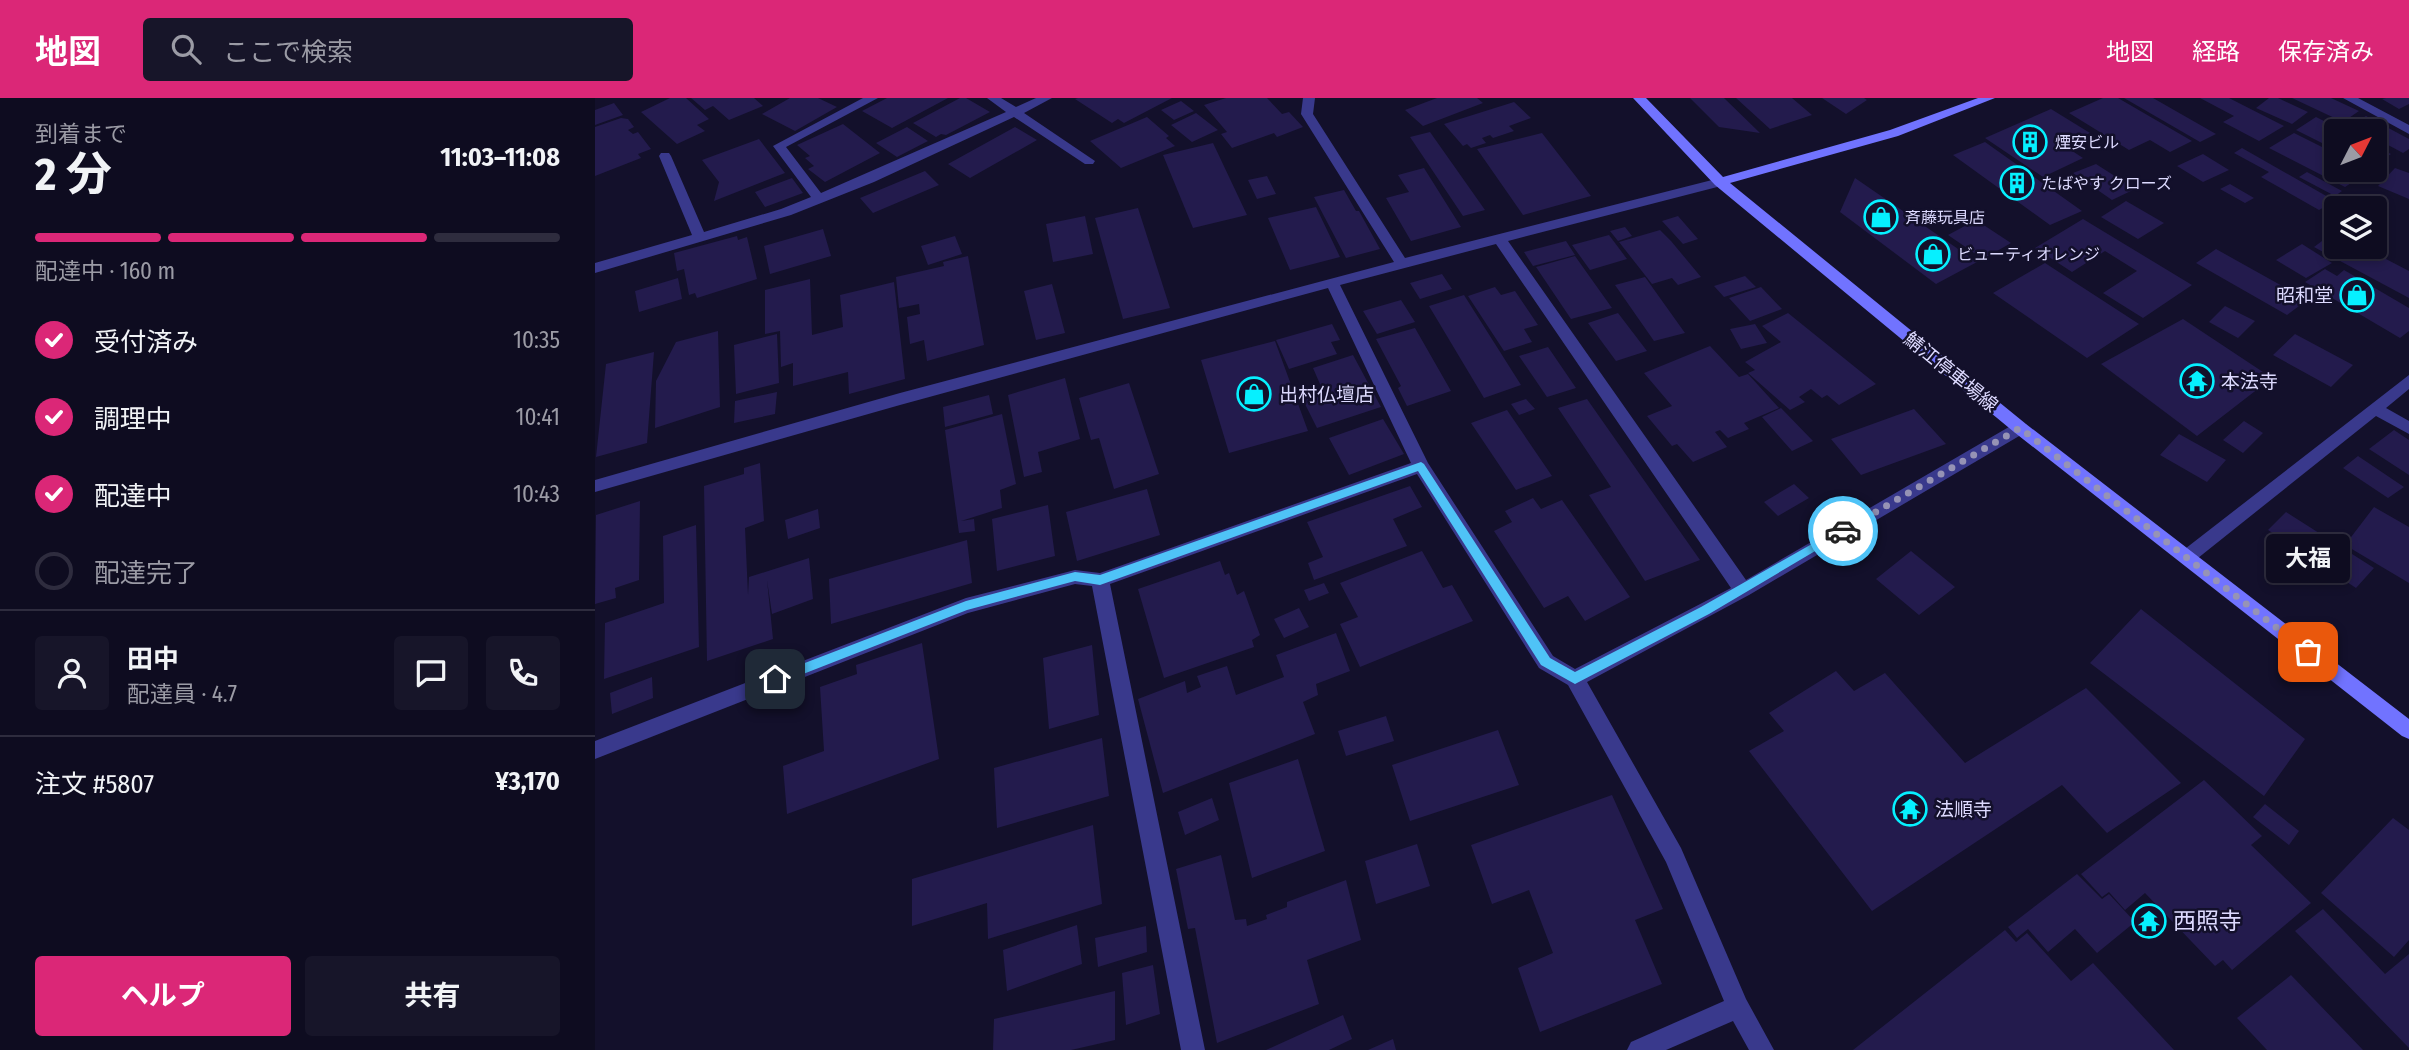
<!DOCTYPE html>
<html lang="ja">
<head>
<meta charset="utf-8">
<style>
  :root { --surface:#0e0c20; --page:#171529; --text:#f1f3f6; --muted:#9b9ba5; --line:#2e2c3e; --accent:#db2777 }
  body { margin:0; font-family:"Fira Sans Condensed","Noto Sans JP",sans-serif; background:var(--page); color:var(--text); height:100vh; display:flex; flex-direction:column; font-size:26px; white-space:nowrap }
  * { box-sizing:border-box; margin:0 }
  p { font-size:23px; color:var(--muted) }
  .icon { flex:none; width:38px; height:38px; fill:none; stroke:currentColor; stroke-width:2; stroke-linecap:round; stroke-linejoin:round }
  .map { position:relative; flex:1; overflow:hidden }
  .drawer { display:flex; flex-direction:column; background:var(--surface); width:595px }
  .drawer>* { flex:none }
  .needle { width:46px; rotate:48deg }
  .fabs { position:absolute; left:1729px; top:21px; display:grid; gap:14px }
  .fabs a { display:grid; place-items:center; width:63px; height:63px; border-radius:7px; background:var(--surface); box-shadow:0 4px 10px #0003,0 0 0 2px var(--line); font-size:35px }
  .pin { position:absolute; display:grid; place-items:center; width:60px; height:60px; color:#fff; margin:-30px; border-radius:14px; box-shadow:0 4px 10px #0006 }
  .courier { position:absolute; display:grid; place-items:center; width:70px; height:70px; margin:-35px; border:5px solid #4fc3f7; border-radius:50%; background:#fff; color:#222; box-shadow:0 2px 9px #0007 }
  .bubble { position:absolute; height:49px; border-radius:7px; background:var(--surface); box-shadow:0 4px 10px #0003,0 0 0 2px var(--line); font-size:23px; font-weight:700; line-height:49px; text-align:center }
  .overview em { font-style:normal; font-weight:700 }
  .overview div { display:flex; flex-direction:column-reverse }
  .overview { display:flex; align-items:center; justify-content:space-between; height:119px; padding:0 35px }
  h1 { font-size:46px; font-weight:700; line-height:52px }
  .bar { display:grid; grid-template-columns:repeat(4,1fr); gap:10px 7px; align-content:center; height:84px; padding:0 35px }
  .bar i { height:9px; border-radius:5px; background:var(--line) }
  .bar .selected { background:var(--accent) }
  .bar p { grid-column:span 4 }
  .line { display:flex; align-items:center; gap:18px; padding:0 35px; border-top:2px solid var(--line) }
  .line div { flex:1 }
  .round { display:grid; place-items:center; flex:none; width:74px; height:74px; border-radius:7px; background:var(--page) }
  ol { padding:0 35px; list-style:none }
  li { display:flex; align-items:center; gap:21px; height:77px }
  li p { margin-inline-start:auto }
  li .icon { padding:7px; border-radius:50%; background:var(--accent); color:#fff; stroke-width:4 }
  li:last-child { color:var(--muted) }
  li i { width:38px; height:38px; border:4px solid var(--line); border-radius:50% }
  .cta { display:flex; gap:14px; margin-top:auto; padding:14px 35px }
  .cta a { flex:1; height:80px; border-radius:7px; background:var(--accent); color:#fff; font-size:28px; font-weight:700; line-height:80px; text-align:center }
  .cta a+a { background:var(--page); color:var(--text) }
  header { display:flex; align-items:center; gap:42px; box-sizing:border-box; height:98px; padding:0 35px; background:var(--accent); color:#fff }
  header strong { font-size:33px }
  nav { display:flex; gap:38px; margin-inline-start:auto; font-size:24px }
  .search { width:490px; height:63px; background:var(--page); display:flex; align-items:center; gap:18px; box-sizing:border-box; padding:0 24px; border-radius:7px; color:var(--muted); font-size:26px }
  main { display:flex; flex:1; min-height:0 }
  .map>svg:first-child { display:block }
  .building { fill:#231b4d }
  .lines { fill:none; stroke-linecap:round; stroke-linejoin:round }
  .street { fill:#39398c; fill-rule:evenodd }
  .secondary { fill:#7173ff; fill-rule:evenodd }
  .route { fill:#4fc3f7 }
  .done { stroke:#9693b5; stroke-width:7; stroke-dasharray:0 12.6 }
  .labels { text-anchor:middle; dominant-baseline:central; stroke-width:5; stroke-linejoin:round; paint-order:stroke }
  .far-poi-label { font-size:16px; fill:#dddaff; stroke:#13102b; text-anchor:start }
  .poi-label { font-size:19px; fill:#dddaff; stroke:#13102b; text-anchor:start }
  .street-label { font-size:19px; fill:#dddaff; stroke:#13102b }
  .near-poi-label { font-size:23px; fill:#dddaff; stroke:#13102b; text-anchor:start }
</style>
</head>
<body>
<header>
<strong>地図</strong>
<div class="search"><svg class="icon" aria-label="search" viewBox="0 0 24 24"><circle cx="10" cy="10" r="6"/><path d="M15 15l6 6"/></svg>ここで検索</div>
<nav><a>地図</a><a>経路</a><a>保存済み</a></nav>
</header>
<main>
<section class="drawer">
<div class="overview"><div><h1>2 分</h1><p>到着まで</p></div><em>11:03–11:08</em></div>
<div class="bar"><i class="selected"></i><i class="selected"></i><i class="selected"></i><i></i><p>配達中 · 160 m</p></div>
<ol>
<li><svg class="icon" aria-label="check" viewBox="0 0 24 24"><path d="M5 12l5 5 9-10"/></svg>受付済み<p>10:35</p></li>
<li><svg class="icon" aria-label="check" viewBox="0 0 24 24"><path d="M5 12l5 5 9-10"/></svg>調理中<p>10:41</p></li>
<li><svg class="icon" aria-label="check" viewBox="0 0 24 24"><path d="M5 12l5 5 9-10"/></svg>配達中<p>10:43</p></li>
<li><i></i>配達完了</li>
</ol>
<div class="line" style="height:126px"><a class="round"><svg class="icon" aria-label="person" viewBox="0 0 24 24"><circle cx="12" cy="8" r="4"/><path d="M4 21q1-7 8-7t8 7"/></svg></a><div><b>田中</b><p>配達員 · 4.7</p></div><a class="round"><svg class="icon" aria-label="chat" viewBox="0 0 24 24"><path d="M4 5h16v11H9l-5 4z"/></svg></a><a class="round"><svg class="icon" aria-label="phone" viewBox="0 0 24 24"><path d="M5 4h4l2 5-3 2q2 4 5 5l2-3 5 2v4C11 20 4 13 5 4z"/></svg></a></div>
<div class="line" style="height:91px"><div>注文 #5807</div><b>¥3,170</b></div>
<div class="cta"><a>ヘルプ</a><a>共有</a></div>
</section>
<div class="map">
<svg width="1814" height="952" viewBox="0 0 1814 952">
  <rect width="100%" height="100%" fill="#13102b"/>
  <path class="building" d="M75,0H91L114,21L102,27L110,33L82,46L46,14Z
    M96,0H159L168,8L134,22L118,8L110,12Z
    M195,0H223L242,9L200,33L167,16Z
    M292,0H353L297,30L267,13Z
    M365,0H371L395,14L351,37L346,36L341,39L318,25Z
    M483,0H577L529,25L523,21L517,25L480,1Z
    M631,0H672L687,16L694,14L708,29L682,39L679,35L637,50L626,36L632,34L609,7Z
    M842,0H882L888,5L828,28L810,12Z
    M1095,0H1129L1165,35L1124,29Z
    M1141,0H1197L1217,17L1175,31Z
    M1227,0H1269L1272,2L1251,16Z
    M1508,0H1523L1597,43L1575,54L1555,42L1534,52L1474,15Z
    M1529,0H1558L1621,36L1605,44Z
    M1605,0H1634L1689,28L1664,43L1628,24L1639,18Z
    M1674,0H1683L1713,14L1697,26L1661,10Z
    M1697,0H1736L1764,13L1748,24Z
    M1791,0H1814V6L1804,11L1787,1Z
    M586,3L599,13L579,22L566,12Z
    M919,4L936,20L914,28L919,33L898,40L895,37L887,40L891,45L876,50L872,46L868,48L849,26Z
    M19,5L28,17L0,27V12Z
    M1456,11L1495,35L1468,47L1488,60L1448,79L1390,40Z
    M601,15L623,32L597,44L576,27Z
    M1771,18L1814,41V51L1808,55L1780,40V33H1766L1755,27Z
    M552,19L574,38L571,40L580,48L526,70L495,43Z
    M1721,19L1749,33H1741V52L1701,32Z
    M26,20L33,21L39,29L33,32L38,36L43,34L56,51L43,56L46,60L0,78V29Z
    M248,26L285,55L230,84L213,71L219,68L210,60L215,58L202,47Z
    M312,29L333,43L302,59L281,45Z
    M420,29L442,42L375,80L353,66Z
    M835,34L890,112L868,118L815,39Z
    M947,35L996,98L928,117L882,51Z
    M1699,35L1741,56V72H1776L1750,89L1674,50Z
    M164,41L190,75L119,103L124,84L107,62Z
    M1390,44L1487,113L1455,127L1358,57Z
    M618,45L652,117L598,130L568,57Z
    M1780,48L1796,56L1780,67Z
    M1647,50L1740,103L1724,112L1666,79L1674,74L1639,55Z
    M1608,56L1634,72L1608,84L1582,68Z
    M1501,66L1540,91L1517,102L1478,75Z
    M829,70L866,129L816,143L791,100L814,94L803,77Z
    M1800,70L1814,75V101L1783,88Z
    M330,73L344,87L278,115L265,100Z
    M1712,74L1747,93L1740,98L1704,79Z
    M672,78L681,96L662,101L653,82Z
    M197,80L208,95L170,109L160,94Z
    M1260,80L1382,164L1341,186L1245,114Z
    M1635,86L1659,100L1650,105L1625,91Z
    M749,92L761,113H764L785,151L751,160L719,99Z
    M1531,103L1569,125L1543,141L1506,119Z
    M721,109L745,159L695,172L673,120Z
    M543,110L575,210L528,221L500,120Z
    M490,118L498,156L458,164L451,126Z
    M1083,118L1103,141L1088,146L1067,123Z
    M1488,121L1597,187L1548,220L1508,195L1542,173L1510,153L1477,174L1440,150Z
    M1381,122L1416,145L1388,161L1353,137Z
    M1030,129L1037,138L1023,143L1015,133Z
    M228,131L236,158L175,176L169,148Z
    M1065,132L1076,143L1106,179L1083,187L1077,180L1057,186L1024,144Z
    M1739,134L1741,149H1768L1814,173V200L1719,149Z
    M1014,137L1032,161L995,172L977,147Z
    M142,138L143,142L152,139L162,181L102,200L100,195L94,197L89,171L82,173L79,155Z
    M360,138L367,156L333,167L326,148Z
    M971,143L980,157L938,168L929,154Z
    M1707,146L1737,165L1711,180L1681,162Z
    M1621,151L1712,202L1692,217L1601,165Z
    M373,158L389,247L332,263L329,242L315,246L312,219L325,216L324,206L304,210L301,179L349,168L348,164Z
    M980,158L1017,210L976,221L941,169Z
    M1450,165L1544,226L1492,260L1398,195Z
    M1730,171L1742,178L1749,172L1814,210V233L1805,240L1710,184Z
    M847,176L857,191L825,201L815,185Z
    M1150,178L1161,189L1129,199L1119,188Z
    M1050,179L1090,235L1059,243L1020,187Z
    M83,180L87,201L44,214L40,193Z
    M215,181L217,237L248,229L245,197L299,184L310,281L254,296L253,274L198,288V265L186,269L185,233L170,236V192Z
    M457,186L470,235L441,242L429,193Z
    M900,189L906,197L920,193L943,227L929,231L937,244L909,253L873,198Z
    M1166,189L1187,211L1155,223L1134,200Z
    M869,197L926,287L889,300L834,208Z
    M806,202L820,224L782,236L768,213Z
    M1630,208L1660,223L1643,240L1614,224Z
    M1023,215L1052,253L1021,263L993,225Z
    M1193,215L1281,286L1244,307L1232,297L1227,300L1216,291L1204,299L1210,304L1195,312L1153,275L1160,272L1150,264L1186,244L1167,228Z
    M1588,221L1677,280L1602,338L1506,266Z
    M737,226L745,242L736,244L742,256L694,271L681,242Z
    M1160,226L1172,245L1146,251L1135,231Z
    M820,230L856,293L812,308L803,290L806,288L781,241Z
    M123,233L125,309L60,330L61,283L81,244Z
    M182,236L184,285L141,296L139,247Z
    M1700,236L1758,267L1736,289L1678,257Z
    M680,243L713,333L634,355L606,262Z
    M1115,248L1144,279L1153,276L1184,310L1149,325L1154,331L1133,340L1125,332L1120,334L1132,349L1098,364L1082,346L1077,348L1052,318L1077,308L1049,275Z
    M953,249L981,290L952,299L924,258Z
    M59,254L52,345L1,359L11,266Z
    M758,257L786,309L722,330L707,300L728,293L718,270Z
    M470,280L485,341L443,354L447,374L429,379L413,297Z
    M534,285L564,376L519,391L504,340L496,342L484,300Z
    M182,294L180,316L139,325L140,303Z
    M394,297L398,316L350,329L348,309Z
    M931,301L940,311L924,317L916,306Z
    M992,301L1105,462L1050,483L994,397L1016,389L963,310Z
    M1186,310L1218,343L1197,353L1167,319Z
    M1319,311L1351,346L1266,377L1236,341Z
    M912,312L957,378L921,392L876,325Z
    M407,316L421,386L405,392L407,410L366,423L379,421L380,433L364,435L350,332Z
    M788,321L809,356L754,377L734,340Z
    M1649,323L1668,335L1648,355L1628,342Z
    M1799,332L1814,342V377L1774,351Z
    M1584,336L1631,362L1612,384L1565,357Z
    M1763,358L1809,389L1793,400L1748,370Z
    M165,365L169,423L150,430L153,497L154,479L214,460L218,501L177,516L172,482L178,541L112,563L109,388L149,376V370Z
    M1199,386L1214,400L1183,418L1169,404Z
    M815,388L827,409L798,421L812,448L719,482L713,465L728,459L712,424Z
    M552,391L565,437L482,463L471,414Z
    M938,400L946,411L967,402L1035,499L990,523L973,498L949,510L899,433L917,424L910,413Z
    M45,403L44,482L20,490L21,500L0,506L1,417Z
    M453,407L460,458L402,473L397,421Z
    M1779,409L1814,429V485L1750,447Z
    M223,411L225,430L193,441L190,422Z
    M1691,414L1779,470L1761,490L1673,432Z
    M101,427L104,549L9,581L10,525L69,505L68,438Z
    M372,442L377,485L236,526L234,481Z
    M827,453L848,490L857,487L878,523L765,569L745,526L763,519L745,485Z
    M1316,453L1360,489L1324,517L1281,481Z
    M625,463L630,477L634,475L642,497L649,493L665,537L657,542L659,549L569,580L543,491Z
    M729,485L734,495L714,503L709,492Z
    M704,510L714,529L689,540L679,521Z
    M1546,511L1710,641L1669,698L1495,565Z
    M741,535L755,573L721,586L723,597L708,604L720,636L568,695L543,601L590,583L592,595L606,589L602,578L632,568L641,597L689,579L681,557Z
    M327,545L344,661L192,716L188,668L229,653L225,589L262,576L261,567Z
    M497,547L504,617L454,631L448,560Z
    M1241,573L1259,593L1290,575L1370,665L1491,590L1586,685L1512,735L1467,687L1277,813L1154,653L1189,633L1174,615Z
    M57,579L58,600L17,616L15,595Z
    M791,618L799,643L751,658L743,633Z
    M903,632L924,687L815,723L797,667Z
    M507,640L514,698L402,730L399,670Z
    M703,661L730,753L657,780L634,685Z
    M1609,682L1667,738L1656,747L1716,805L1637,872L1628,862L1620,868L1550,795L1530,812L1514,794L1507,799L1486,776Z
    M1017,697L1068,811L1040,822L1067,886L945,934L923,870L958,855L934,792L897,806L876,747Z
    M617,700L624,722L590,737L583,714Z
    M1670,706L1704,733L1694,747L1658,719Z
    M1798,720L1814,732V842L1799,859L1726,795Z
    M498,727L507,806L393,841L392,805L317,828V781Z
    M822,746L835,788L781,806L770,763Z
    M626,757L640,822L651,821L652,828L672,821L671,817L692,809V804L751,782L766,842L712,862L724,906L622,945L600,830L593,831L581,771Z
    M1482,776L1507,801L1514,796L1540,824L1502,855L1480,831L1453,854L1433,831L1422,840L1413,829Z
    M1728,811L1790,876L1814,856V950L1700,833Z
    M482,827L487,866L412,893L408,852Z
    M551,828L552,854L503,869L500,840Z
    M1410,832L1421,844L1432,835L1476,883L1498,865L1579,952H1258Z
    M558,867L565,916L531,927L527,875Z
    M1696,877L1768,952H1672L1642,920Z
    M520,893V942L476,952H398L399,921Z
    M748,917L757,941L734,952H671Z
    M798,941L801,952H773Z"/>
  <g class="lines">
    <path class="street" d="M268,0H283L191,49L226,95L411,14L392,0H406L421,9L441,0H457L429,15L500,63L498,66H490L419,19L279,84L196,117L0,175V165L97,137L64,58L66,55H74L76,58L109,134L186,111L216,99L178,48Z
      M708,0H720L718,16L810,160L1125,80L1130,81V87L913,143L1151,482L1419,326H1431L1433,330L1431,334L1154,497L992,584L1086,750L1151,901L1179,952H1154L1138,923L1071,952H1032L1036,944L1129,903L1071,764L973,587L944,570L822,376L515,486L610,952H586L497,488L480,486L373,515L0,661V643L371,500L480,472L505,475L816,365L733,190L305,307L0,394V382L305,295L799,164L706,16ZM901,146L1136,490L980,571L958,558L833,365L745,187Z
      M1748,0H1763L1814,27V36Z
      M1814,277V291L1791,310L1814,323V336L1781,318L1598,464H1586L1583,459L1586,454Z"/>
    <path class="secondary" d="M1038,0H1051L1128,79L1295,32L1383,0H1400L1303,38L1135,85L1431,326L1814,621V641L1807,638L1419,334L1120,87Z"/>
  </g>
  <path class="route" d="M826,364L829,366L955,560L980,574L1106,509L1245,430H1252L1254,433L1114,516L980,586L946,567L823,373L505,487L480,483L372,512L180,587L174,581L176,578L371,503L480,474L505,477Z"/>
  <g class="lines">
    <path class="done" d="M1248,433L1425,330L1713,554"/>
  </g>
  <defs>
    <symbol id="building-ring" viewBox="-11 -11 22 22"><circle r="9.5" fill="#13102b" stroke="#06f0ff" stroke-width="1.5"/><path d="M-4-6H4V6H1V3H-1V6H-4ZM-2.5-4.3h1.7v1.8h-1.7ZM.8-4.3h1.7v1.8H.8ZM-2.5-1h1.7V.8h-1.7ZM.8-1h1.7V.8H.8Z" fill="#06f0ff"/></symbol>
    <symbol id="shop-ring" viewBox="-11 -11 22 22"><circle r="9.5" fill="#13102b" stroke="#06f0ff" stroke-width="1.5"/><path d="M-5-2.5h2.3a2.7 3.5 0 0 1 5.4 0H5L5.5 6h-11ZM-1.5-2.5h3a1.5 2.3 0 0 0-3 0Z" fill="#06f0ff"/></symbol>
    <symbol id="temple-ring" viewBox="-11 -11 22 22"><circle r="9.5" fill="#13102b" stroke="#06f0ff" stroke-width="1.5"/><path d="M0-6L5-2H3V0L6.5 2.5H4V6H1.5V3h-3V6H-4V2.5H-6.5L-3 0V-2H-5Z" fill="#06f0ff"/></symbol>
  </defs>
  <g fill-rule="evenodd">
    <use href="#building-ring" x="1416" y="25" width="38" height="38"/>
    <use href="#building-ring" x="1403" y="66" width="38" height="38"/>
    <use href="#shop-ring" x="1267" y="100" width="38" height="38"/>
    <use href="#shop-ring" x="1319" y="137" width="38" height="38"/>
    <use href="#shop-ring" x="1743" y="178" width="38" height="38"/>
    <use href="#temple-ring" x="1583" y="264" width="38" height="38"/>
    <use href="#shop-ring" x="640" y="277" width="38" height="38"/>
    <use href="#temple-ring" x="1296" y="692" width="38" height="38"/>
    <use href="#temple-ring" x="1535" y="804" width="38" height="38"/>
  </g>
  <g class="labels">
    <g class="far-poi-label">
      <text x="1460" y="44">煙安ビル</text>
      <text x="1446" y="85">たばやす クローズ</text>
      <text x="1310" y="119">斉藤玩具店</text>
      <text x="1362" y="156">ビューティオレンジ</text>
    </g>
    <g class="poi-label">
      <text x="1738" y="197" text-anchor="end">昭和堂</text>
      <text x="1626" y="283">本法寺</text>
      <text x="684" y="296">出村仏壇店</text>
      <text x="1340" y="711">法順寺</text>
    </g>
    <g class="street-label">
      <text transform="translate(1356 274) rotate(39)">鯖江停車場線</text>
    </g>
    <g class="near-poi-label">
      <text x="1578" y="823">西照寺</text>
    </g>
  </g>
</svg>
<div class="fabs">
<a><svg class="needle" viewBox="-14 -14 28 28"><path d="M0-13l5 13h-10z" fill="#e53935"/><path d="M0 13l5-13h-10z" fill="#9b9ba5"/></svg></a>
<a><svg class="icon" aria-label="layers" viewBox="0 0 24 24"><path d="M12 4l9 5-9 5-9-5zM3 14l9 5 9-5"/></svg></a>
</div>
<div class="pin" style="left:1713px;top:554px;background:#ea580c"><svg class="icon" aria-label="bag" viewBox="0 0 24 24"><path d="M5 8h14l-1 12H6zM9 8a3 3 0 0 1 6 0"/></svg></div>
<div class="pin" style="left:180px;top:581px;background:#1f2937"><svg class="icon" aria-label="home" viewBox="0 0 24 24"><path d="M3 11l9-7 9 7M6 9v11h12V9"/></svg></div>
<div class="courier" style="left:1248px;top:433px"><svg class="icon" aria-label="car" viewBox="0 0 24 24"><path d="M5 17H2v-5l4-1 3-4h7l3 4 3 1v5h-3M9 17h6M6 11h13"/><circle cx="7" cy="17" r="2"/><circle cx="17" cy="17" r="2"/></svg></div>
<div class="bubble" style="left:1671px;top:436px;width:84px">大福</div>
</div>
</main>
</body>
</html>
